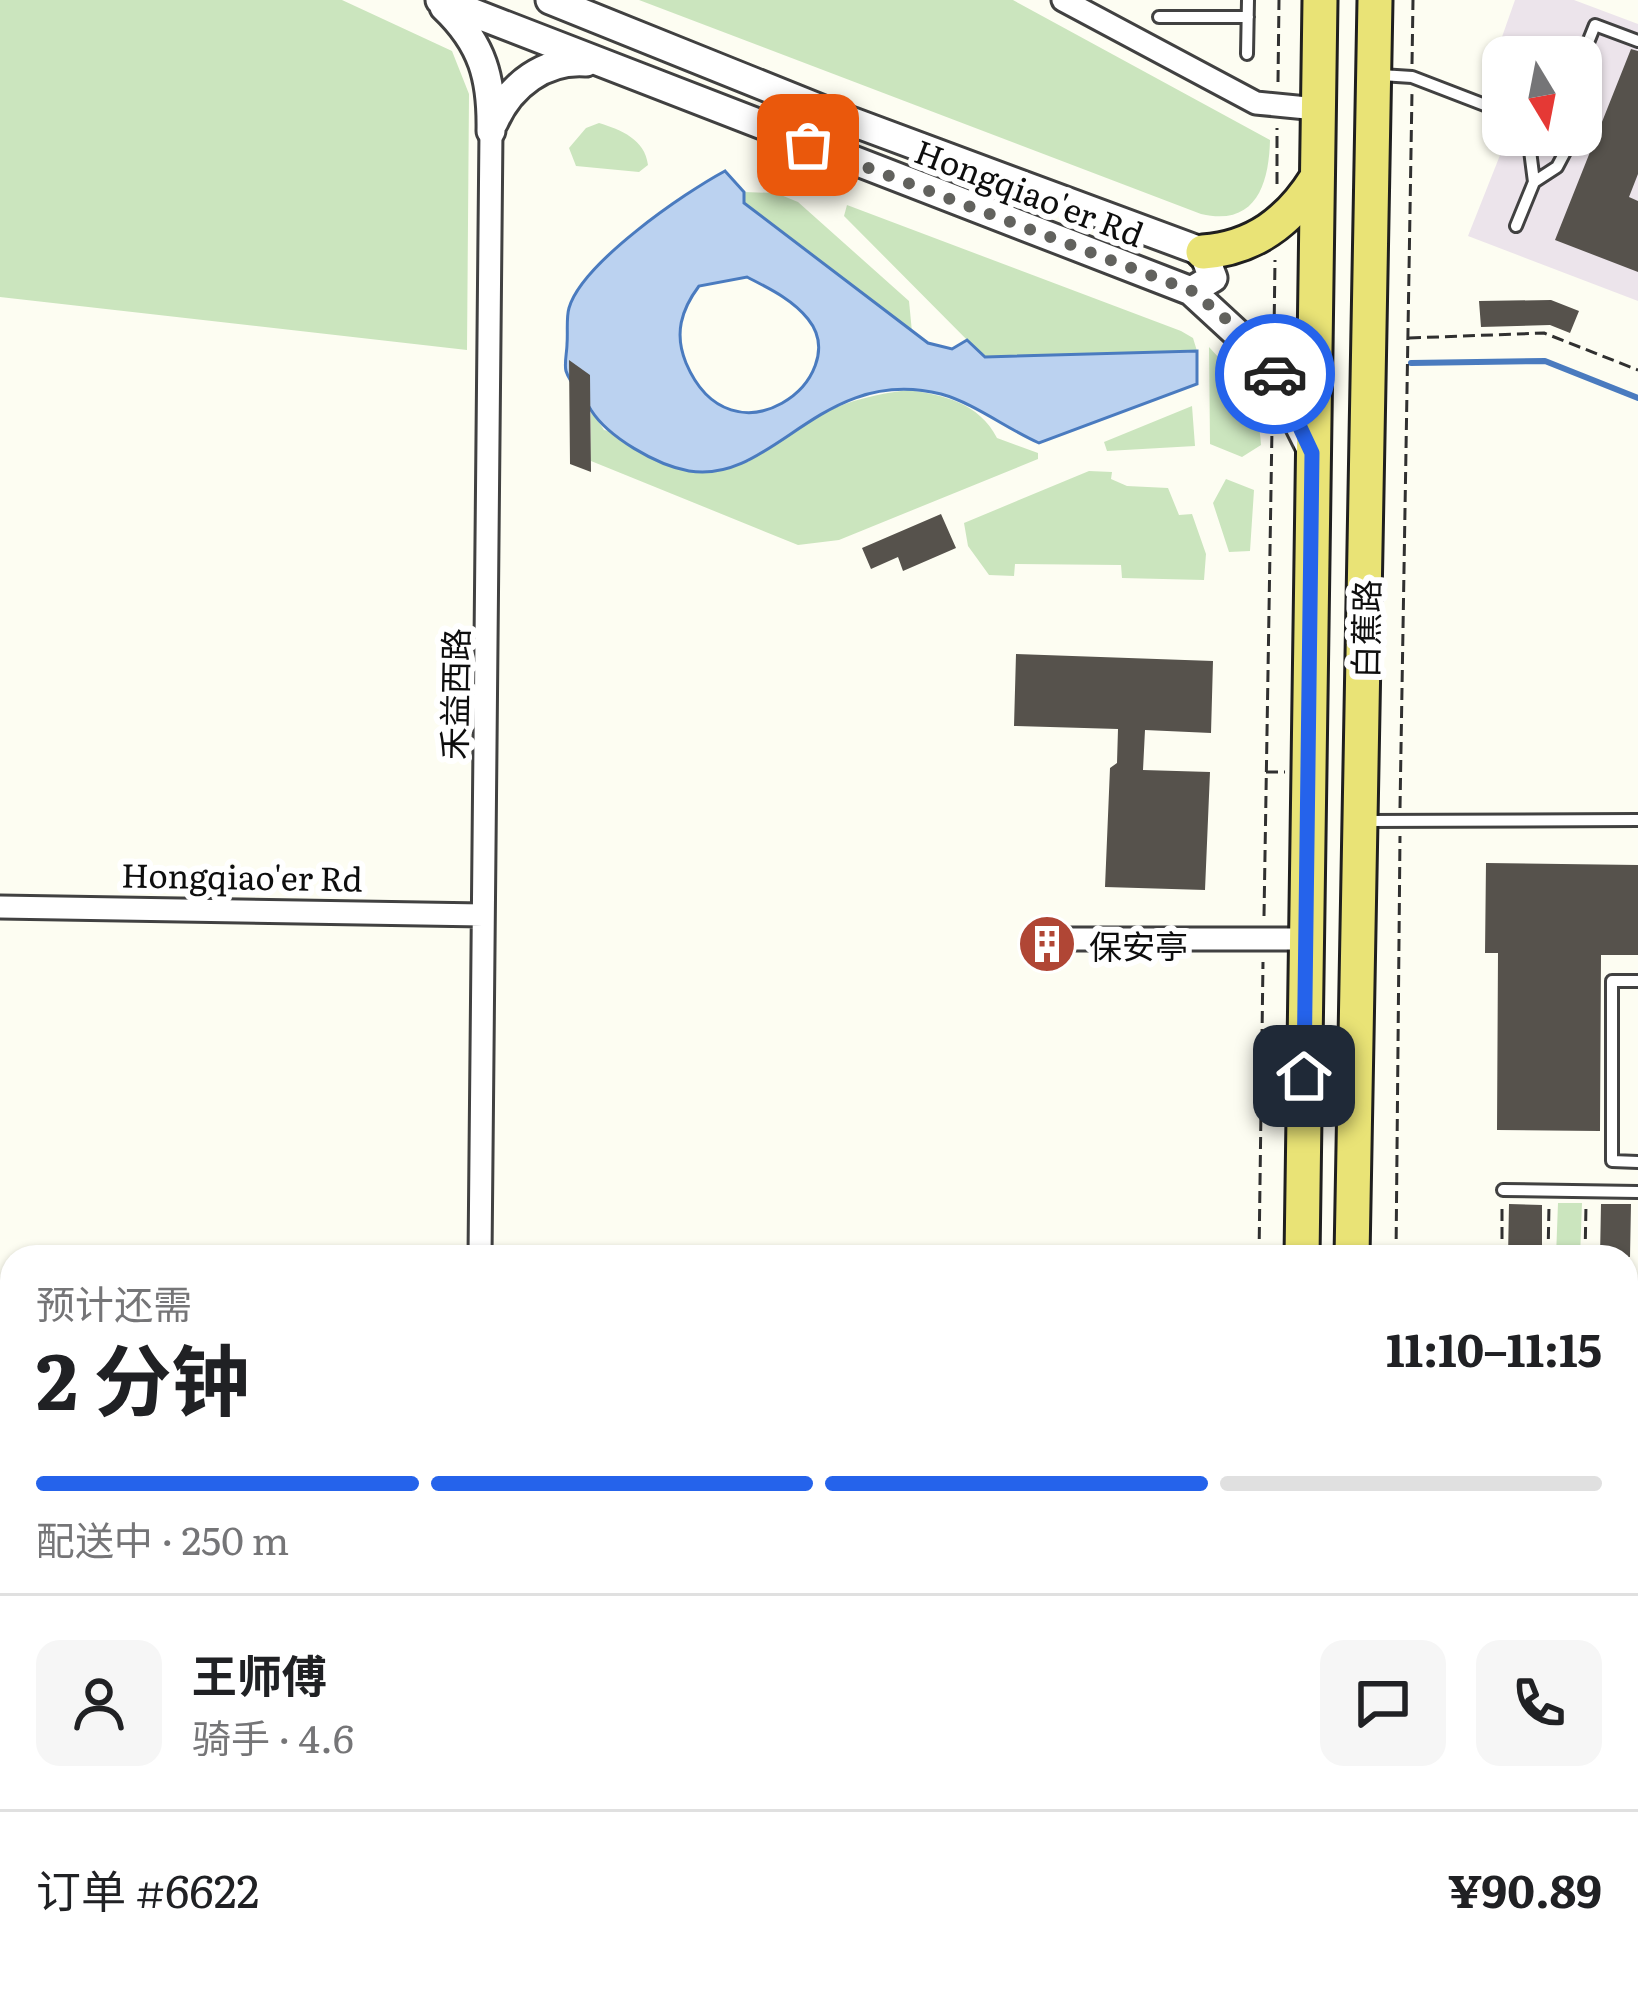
<!DOCTYPE html>
<html lang="zh">
<head>
<meta charset="utf-8">
<style>
  :root { --surface:#fff; --page:#f6f6f6; --text:#202124; --muted:#757577; --line:#e0e0e0; --accent:#2563eb }
  body { margin:0; font-family:Literata,"Noto Sans SC",serif; background:var(--page); color:var(--text); height:100vh; display:flex; flex-direction:column; font-size:45px; white-space:nowrap }
  * { box-sizing:border-box; margin:0 }
  p { font-size:39px; color:var(--muted) }
  .icon { flex:none; width:66px; height:66px; fill:none; stroke:currentColor; stroke-width:2; stroke-linecap:round; stroke-linejoin:round }
  .map { position:relative; flex:1; overflow:hidden }
  .drawer { position:absolute; left:0px; top:1245px; width:1638px; height:744px; display:flex; flex-direction:column; background:var(--surface); border-radius:36px 36px 0 0; box-shadow:0 3px 9px #0004 }
  .drawer>* { flex:none }
  .needle { width:78px; rotate:170deg }
  .controls { position:absolute; left:1482px; top:36px; display:grid; gap:24px }
  .controls a { display:grid; place-items:center; width:120px; height:120px; border-radius:24px; background:var(--surface); box-shadow:0 3px 9px #0004; font-size:60px }
  .pin { position:absolute; display:grid; place-items:center; width:102px; height:102px; color:#fff; margin:-51px; border-radius:24px; box-shadow:0 6px 18px #0006 }
  .courier { position:absolute; display:grid; place-items:center; width:120px; height:120px; margin:-60px; border:9px solid #2563eb; border-radius:50%; background:#fff; color:#222; box-shadow:0 3px 15px #0007 }
  .summary em { font-style:normal; font-weight:700 }
  .summary div { display:flex; flex-direction:column-reverse }
  .summary { display:flex; align-items:center; justify-content:space-between; height:204px; padding:0 36px }
  h1 { font-size:78px; font-weight:700; line-height:90px }
  .bar { display:grid; grid-template-columns:repeat(4,1fr); gap:18px 12px; align-content:center; height:144px; padding:0 36px }
  .bar i { height:15px; border-radius:9px; background:var(--line) }
  .bar .selected { background:var(--accent) }
  .bar p { grid-column:span 4 }
  .line { display:flex; align-items:center; gap:30px; padding:0 36px; border-top:3px solid var(--line) }
  .line div { flex:1 }
  .round { display:grid; place-items:center; flex:none; width:126px; height:126px; border-radius:24px; background:var(--page) }
  .map>svg:first-child { display:block }
  .industrial { fill:#ece4eb }
  .green { fill:#cbe5be }
  .water { fill:#bbd2f0; stroke:#4a7bbf; stroke-width:3; fill-rule:evenodd }
  .lines { fill:none; stroke-linecap:round; stroke-linejoin:round }
  .stream { stroke:#4a7bbf; stroke-width:6 }
  .building { fill:#56524c }
  .service-casing { stroke:#414141; stroke-width:16 }
  .minor-casing { stroke:#414141; stroke-width:27 }
  .tertiary-casing { stroke:#414141; stroke-width:33 }
  .primary-casing { stroke:#1f1f1f; stroke-width:39 }
  .path { stroke:#303030; stroke-width:3; stroke-dasharray:12 6; stroke-linecap:butt }
  .service { stroke:#fff; stroke-width:10 }
  .minor { stroke:#fff; stroke-width:21 }
  .tertiary { stroke:#fff; stroke-width:27 }
  .primary { stroke:#e9e376; stroke-width:33 }
  .done { stroke:#62625e; stroke-width:12; stroke-dasharray:0 21.6 }
  .route { stroke:#2563eb; stroke-width:15 }
  .labels { text-anchor:middle; dominant-baseline:central; stroke-width:12; stroke-linejoin:round; paint-order:stroke }
  .street-label { font-size:33px; fill:#0e0e0e; stroke:#fff }
  .poi-label { font-size:33px; fill:#0e0e0e; stroke:#fff; text-anchor:start }
</style>
</head>
<body>
<div class="map">
<svg width="1638" height="1989" viewBox="0 0 1638 1989">
  <rect width="100%" height="100%" fill="#fdfdf2"/>
  <path class="industrial" d="M1515,0H1574L1638,24V301L1468,236L1508,135H1581V57H1513L1497,51Z"/>
  <path class="green" d="M0,0H342L452,51L469,94L467,350L0,297Z
    M639,0H1013L1270,140C1269,184 1256,227 1201,214Z
    M599,123C621,130 645,139 648,165L639,172L576,166L569,148L586,128Z
    M744,192L776,193L798,202L909,301L912,332L743,203Z
    M847,205L1181,331L1193,338L1197,351L984,357L844,216Z
    M1209,347C1236,376 1260,404 1261,445L1242,457L1210,444Z
    M908,390C944,395 979,403 997,438L1038,453V459L839,540L798,545L591,461V410L604,430L748,462C805,420 836,399 908,390Z
    M1192,406L1195,446L1107,451L1104,442Z
    M1089,471L1112,472L1111,479L1127,486L1168,488L1179,515L1192,514L1206,554L1204,580L1122,578L1121,565L1015,564L1014,576L989,575L968,546L964,523Z
    M1226,479L1254,490L1250,551L1229,552L1213,503Z
    M1558,1203H1582L1580,1257H1556Z"/>
  <path class="water" d="M725,171L744,192V203L928,343L952,349L967,340L985,357L1197,351V384L1039,443C1007,429 974,403 941,394C821,364 774,485 689,471C656,465 608,437 591,410C584,398 570,384 566,371C564,364 567,352 567,344C568,333 566,318 569,308C582,263 684,193 725,171ZM747,277C768,288 792,299 808,319C855,377 732,471 686,363C674,334 681,310 699,286Z"/>
  <g class="lines">
    <path class="stream" d="M1411,363L1545,361L1638,398"/>
  </g>
  <path class="building" d="M1631,49L1638,51V174L1629,197L1638,201V272L1555,240Z
    M1551,300L1579,311L1570,333L1550,325L1481,327L1479,301Z
    M569,360L590,375L591,472L570,464Z
    M941,514L956,548L903,571L898,557L871,569L862,548Z
    M1016,654L1213,661L1211,733L1145,730L1143,770L1210,772L1205,890L1105,887L1110,768L1117,763L1118,729L1014,726Z
    M1486,863L1638,865V955H1601L1600,1131L1497,1130L1498,953H1485Z
    M1509,1204L1542,1205V1257H1508Z
    M1601,1204H1631L1630,1257H1600Z"/>
  <g class="lines">
    <defs>
      <path id="service" d="M1159,17H1248
        M1247,54L1248,0
        M1581,60L1595,25L1638,41
        M1381,75L1412,77L1503,112
        M1534,182L1557,167L1574,135
        M1516,226L1534,182L1528,135
        M1365,821L1638,820
        M1638,981H1612V1161L1638,1162
        M1503,1190L1638,1192
        M1626,1342H1638
        M1626,1640H1638
        M1626,1823H1638"/>
      <path id="minor" d="M1063,0L1256,103L1317,109
        M0,907L483,915
        M1066,939H1306
        M480,1257L491,131
        M0,1813L12,1811
        M497,1977L498,1989
        M558,1977L560,1989
        M948,1989V1977"/>
      <path id="tertiary" d="M440,0L1191,291L1267,361L1312,451
        M550,0L853,122L1203,252L1213,278L1191,291
        M444,7C483,44 492,79 491,131
        M494,122C510,85 545,59 586,62
        M1626,1717H1638"/>
      <path id="primary" d="M1203,252C1254,248 1289,222 1316,179
        M1302,1257L1320,0
        M1352,1257L1375,0
        M1291,1989V1977
        M1340,1989V1977"/>
    </defs>
    <use href="#service" class="service-casing"/>
    <use href="#minor" class="minor-casing"/>
    <use href="#tertiary" class="tertiary-casing"/>
    <use href="#primary" class="primary-casing"/>
    <path class="path" d="M1412,64L1413,0
      M1278,82L1279,0
      M1277,184V128
      M1274,334L1275,260
      M1409,338L1544,333L1638,370
      M1266,772H1285
      M1400,808L1412,92
      M1264,916L1272,428
      M1259,1257L1263,962
      M1396,1257L1400,836
      M1502,1257V1205
      M1548,1257L1549,1205
      M1585,1257L1586,1205
      M1252,1989V1977
      M1388,1989V1977"/>
    <use href="#service" class="service"/>
    <use href="#minor" class="minor"/>
    <use href="#tertiary" class="tertiary"/>
    <use href="#primary" class="primary"/>
  </g>
  <g class="lines">
    <path class="done" d="M808,145L1192,291L1231,323L1275,374"/>
    <path class="route" d="M1275,374L1312,453L1304,1076"/>
  </g>
  <defs>
    <symbol id="building-disc" viewBox="-11 -11 22 22"><circle r="9.5" fill="#b04635" stroke="#fff"/><path d="M-4-6H4V6H1V3H-1V6H-4ZM-2.5-4.3h1.7v1.8h-1.7ZM.8-4.3h1.7v1.8H.8ZM-2.5-1h1.7V.8h-1.7ZM.8-1h1.7V.8H.8Z" fill="#fff"/></symbol>
  </defs>
  <g fill-rule="evenodd">
    <use href="#building-disc" x="1014" y="911" width="66" height="66"/>
  </g>
  <g class="labels">
    <g class="street-label">
      <text transform="translate(1030 191) rotate(21)">Hongqiao'er Rd</text>
      <text transform="translate(1364 629) rotate(-89)">白蕉路</text>
      <text transform="translate(453 694) rotate(-89)">禾益西路</text>
      <text transform="translate(242 875) rotate(1)">Hongqiao'er Rd</text>
    </g>
    <g class="poi-label">
      <text x="1089" y="944">保安亭</text>
    </g>
  </g>
</svg>
<div class="controls">
<a><svg class="needle" viewBox="-14 -14 28 28"><path d="M0-13l5 13h-10z" fill="#e53935"/><path d="M0 13l5-13h-10z" fill="#757577"/></svg></a>
</div>
<div class="pin" style="left:808px;top:145px;background:#ea580c"><svg class="icon" aria-label="bag" viewBox="0 0 24 24"><path d="M5 8h14l-1 12H6zM9 8a3 3 0 0 1 6 0"/></svg></div>
<div class="pin" style="left:1304px;top:1076px;background:#1f2937"><svg class="icon" aria-label="home" viewBox="0 0 24 24"><path d="M3 11l9-7 9 7M6 9v11h12V9"/></svg></div>
<div class="courier" style="left:1275px;top:374px"><svg class="icon" aria-label="car" viewBox="0 0 24 24"><path d="M5 17H2v-5l4-1 3-4h7l3 4 3 1v5h-3M9 17h6M6 11h13"/><circle cx="7" cy="17" r="2"/><circle cx="17" cy="17" r="2"/></svg></div>
<section class="drawer">
<div class="summary"><div><h1>2 分钟</h1><p>预计还需</p></div><em>11:10–11:15</em></div>
<div class="bar"><i class="selected"></i><i class="selected"></i><i class="selected"></i><i></i><p>配送中 · 250 m</p></div>
<div class="line" style="height:216px"><a class="round"><svg class="icon" aria-label="person" viewBox="0 0 24 24"><circle cx="12" cy="8" r="4"/><path d="M4 21q1-7 8-7t8 7"/></svg></a><div><b>王师傅</b><p>骑手 · 4.6</p></div><a class="round"><svg class="icon" aria-label="chat" viewBox="0 0 24 24"><path d="M4 5h16v11H9l-5 4z"/></svg></a><a class="round"><svg class="icon" aria-label="phone" viewBox="0 0 24 24"><path d="M5 4h4l2 5-3 2q2 4 5 5l2-3 5 2v4C11 20 4 13 5 4z"/></svg></a></div>
<div class="line" style="height:156px"><div>订单 #6622</div><b>¥90.89</b></div>
</section>
</div>
</body>
</html>
